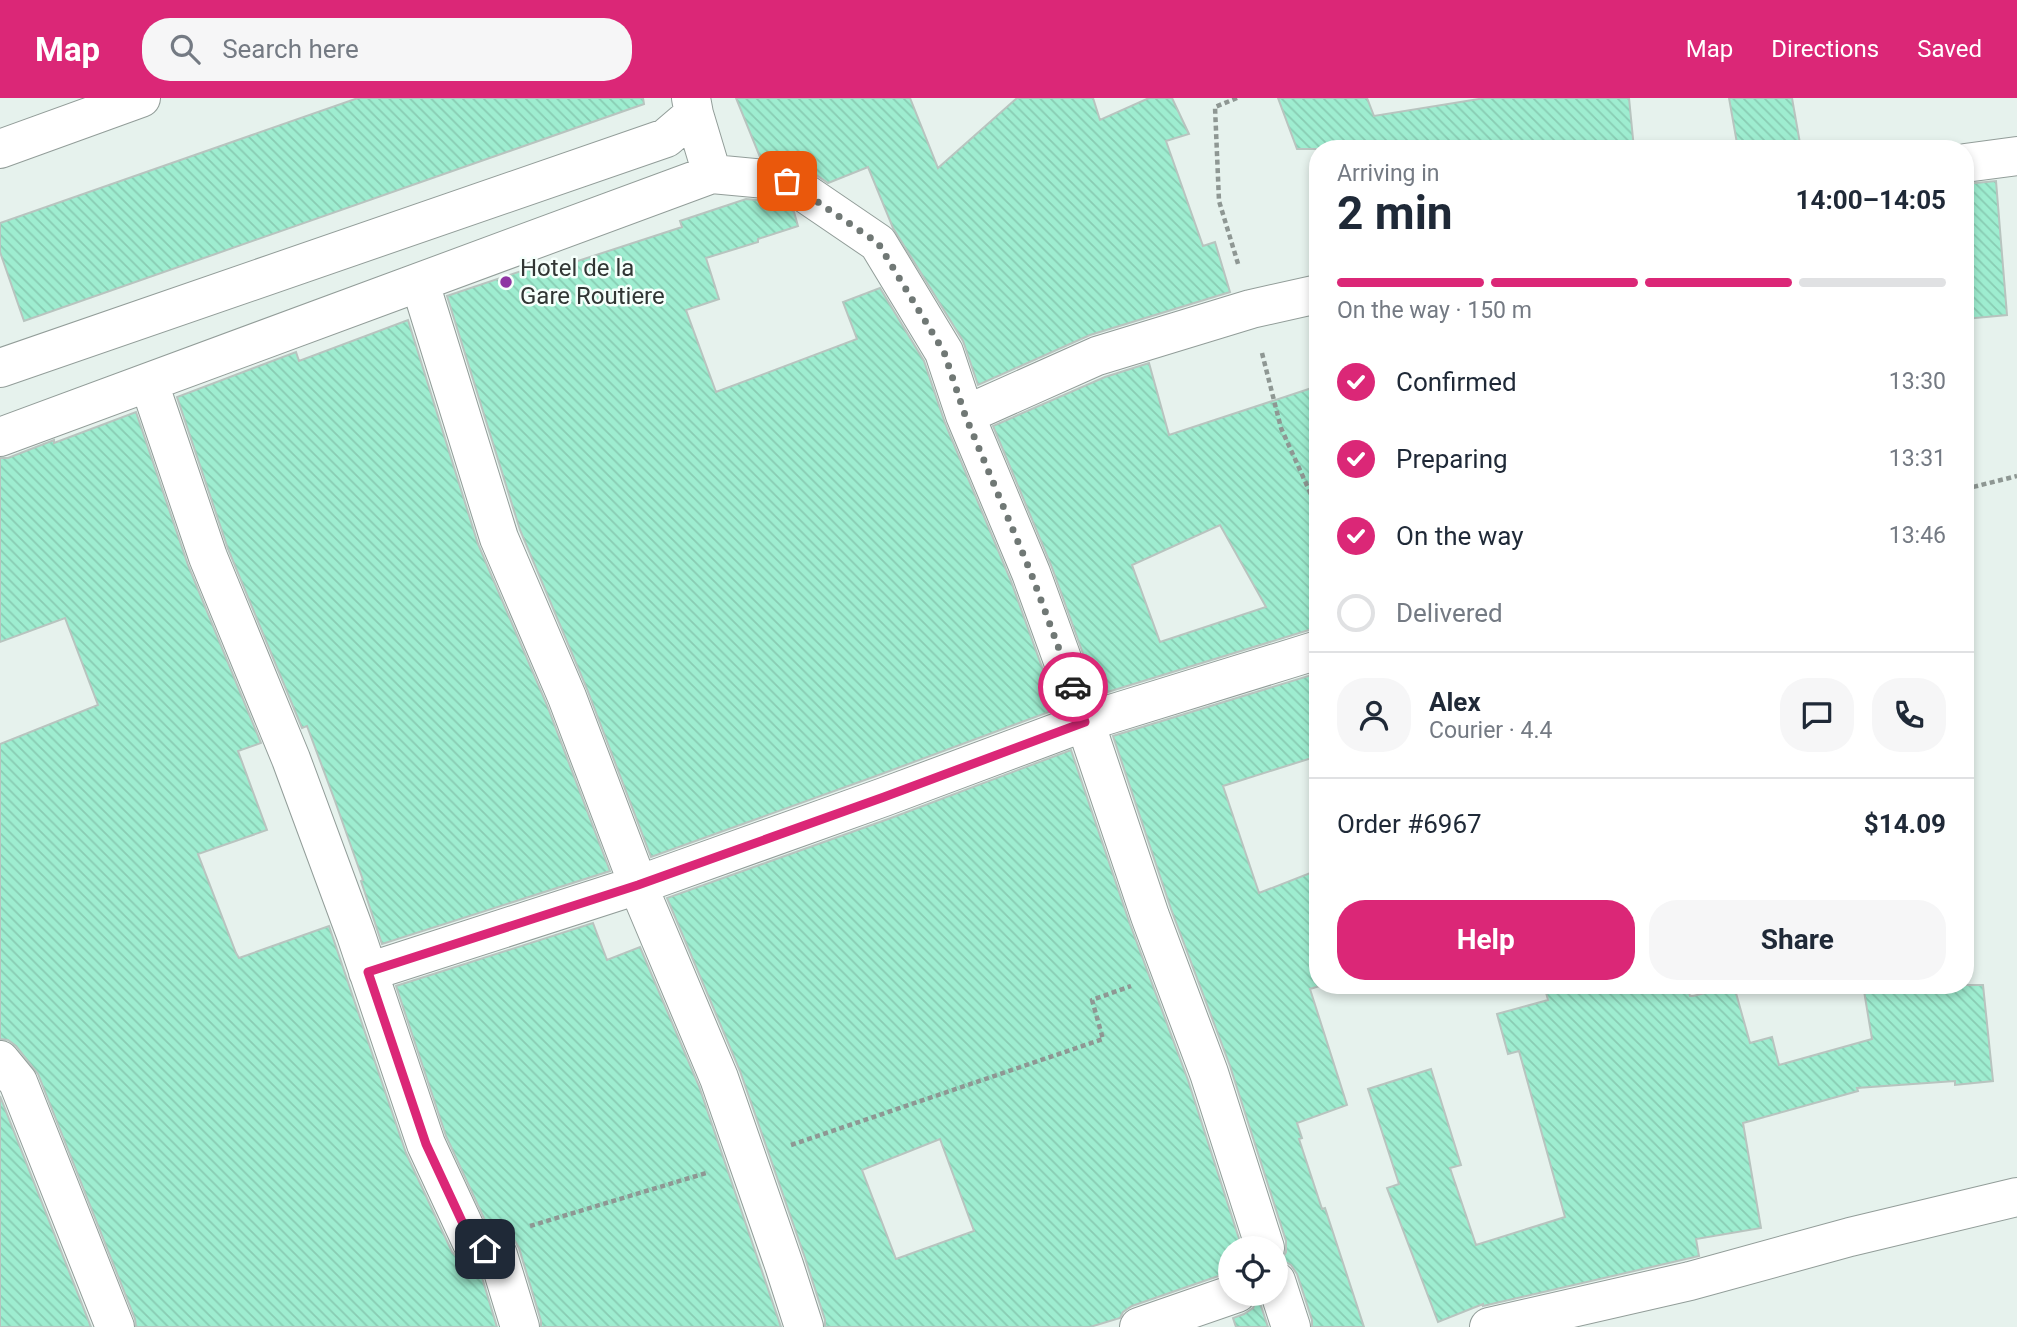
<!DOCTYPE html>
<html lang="en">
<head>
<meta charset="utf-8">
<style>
  :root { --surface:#fff; --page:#f6f6f7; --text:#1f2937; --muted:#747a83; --line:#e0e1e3; --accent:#db2777 }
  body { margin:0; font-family:Roboto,sans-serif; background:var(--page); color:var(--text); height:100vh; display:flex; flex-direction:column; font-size:26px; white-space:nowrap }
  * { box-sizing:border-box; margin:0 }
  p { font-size:23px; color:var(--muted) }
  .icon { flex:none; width:38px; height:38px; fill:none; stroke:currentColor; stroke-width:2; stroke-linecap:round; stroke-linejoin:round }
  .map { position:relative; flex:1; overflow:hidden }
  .panel { position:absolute; left:1309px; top:42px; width:665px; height:854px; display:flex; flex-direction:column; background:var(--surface); border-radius:28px; box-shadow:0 4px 10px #0003 }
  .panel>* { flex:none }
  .tools { position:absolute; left:1218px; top:1138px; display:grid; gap:14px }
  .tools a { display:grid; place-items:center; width:70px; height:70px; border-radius:50%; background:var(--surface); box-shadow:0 4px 10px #0003; font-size:35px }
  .pin { position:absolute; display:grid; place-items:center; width:60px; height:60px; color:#fff; margin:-30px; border-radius:14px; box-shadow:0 4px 10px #0006 }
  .courier { position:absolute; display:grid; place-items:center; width:70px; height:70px; margin:-35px; border:5px solid #db2777; border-radius:50%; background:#fff; color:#222; box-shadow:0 2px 9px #0007 }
  .overview em { font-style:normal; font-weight:700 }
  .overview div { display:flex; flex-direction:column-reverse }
  .overview { display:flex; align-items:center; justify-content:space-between; height:119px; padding:0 28px }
  h1 { font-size:46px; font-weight:700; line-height:52px }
  .bar { display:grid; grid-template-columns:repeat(4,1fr); gap:10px 7px; align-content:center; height:84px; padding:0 28px }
  .bar i { height:9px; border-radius:5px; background:var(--line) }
  .bar .selected { background:var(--accent) }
  .bar p { grid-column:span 4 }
  .line { display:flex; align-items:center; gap:18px; padding:0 28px; border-top:2px solid var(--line) }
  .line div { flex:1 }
  .round { display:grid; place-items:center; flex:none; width:74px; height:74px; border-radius:28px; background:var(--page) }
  ol { padding:0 28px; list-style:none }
  li { display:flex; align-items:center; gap:21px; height:77px }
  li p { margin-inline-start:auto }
  li .icon { padding:7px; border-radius:50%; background:var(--accent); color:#fff; stroke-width:4 }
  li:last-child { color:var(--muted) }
  li i { width:38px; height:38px; border:4px solid var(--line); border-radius:50% }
  .primary-button { display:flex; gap:14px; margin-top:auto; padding:14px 28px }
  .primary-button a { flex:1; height:80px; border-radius:28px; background:var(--accent); color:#fff; font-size:28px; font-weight:700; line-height:80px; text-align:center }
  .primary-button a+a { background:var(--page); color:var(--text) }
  header { display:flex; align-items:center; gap:42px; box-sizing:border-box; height:98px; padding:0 35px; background:var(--accent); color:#fff }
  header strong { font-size:33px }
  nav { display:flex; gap:38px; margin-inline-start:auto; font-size:24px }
  .search { width:490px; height:63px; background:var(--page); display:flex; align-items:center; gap:18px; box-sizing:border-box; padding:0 24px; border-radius:28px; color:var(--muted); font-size:26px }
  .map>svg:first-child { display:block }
  .building { fill:url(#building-back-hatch); stroke:#b8c4bf; stroke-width:2; fill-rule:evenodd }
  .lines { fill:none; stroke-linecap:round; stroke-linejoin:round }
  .minor-casing { stroke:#929d99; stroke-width:40 }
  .path { stroke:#8e9793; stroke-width:4.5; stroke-dasharray:5 3.5; stroke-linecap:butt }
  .minor { stroke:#fff; stroke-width:38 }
  .done { stroke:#707875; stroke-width:7; stroke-dasharray:0 12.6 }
  .route { stroke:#db2777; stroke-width:9 }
  .poi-dot { fill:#8e36a3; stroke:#f5fffb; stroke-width:2.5 }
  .labels { text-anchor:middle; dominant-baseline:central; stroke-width:5; stroke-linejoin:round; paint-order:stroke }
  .poi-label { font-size:24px; fill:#313634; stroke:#f5fffb; text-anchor:start }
</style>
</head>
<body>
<header>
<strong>Map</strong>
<div class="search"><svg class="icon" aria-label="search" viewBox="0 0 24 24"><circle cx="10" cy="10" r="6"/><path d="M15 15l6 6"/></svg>Search here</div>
<nav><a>Map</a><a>Directions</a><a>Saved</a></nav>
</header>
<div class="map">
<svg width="2017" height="1229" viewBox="0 0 2017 1229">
  <defs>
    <pattern id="building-back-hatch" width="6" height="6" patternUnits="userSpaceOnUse" patternTransform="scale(1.75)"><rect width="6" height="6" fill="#9eedd0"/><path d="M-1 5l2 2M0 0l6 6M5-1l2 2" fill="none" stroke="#89ccb3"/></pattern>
  </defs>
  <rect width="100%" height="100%" fill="#e6f2ed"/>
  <path class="building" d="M358,0H643L644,6L24,223L0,154V125Z
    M736,0H910L938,70L1017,0H1093L1100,22L1149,0H1172L1189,36L1166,43L1203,148L1215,144L1230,194L1090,237L978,287L963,243L893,130L868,69L828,85L799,65L789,61L760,59Z
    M1278,0H1367L1374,18L1485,0H1629L1634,51H1297Z
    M1729,0H1792L1801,51H1738Z
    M1996,83L2007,217L1965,221V86Z
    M746,101L779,104L794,114L798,128L758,141V144L706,160L719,201L686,212L716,294L857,241L843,204L880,190L924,263L945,325L1011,483L1057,611L876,678L651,759L587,591L520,432L447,198L542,166L544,174L682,129L680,123Z
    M408,222L478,446L547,607L610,773L382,846L361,783L363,782L335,703L307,628L302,630L228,451L177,299L296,254L299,263Z
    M1149,265L1169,337L1318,288V531H1312L1098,597L1051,467L993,328L1105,279ZM1220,427L1266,509L1160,544L1132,467Z
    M136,314L188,467L261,645L238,653L267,732L198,756L236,855L239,860L329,828L406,1055L452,1154L463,1165L480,1173L497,1229H136L135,1221L38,976L16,948L8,942L0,941V646L98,607L65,520L0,544V360H8L54,342V345Z
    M1318,575V658L1223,688L1259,795L1318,772V887H1323L1310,891L1347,1007L1297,1025L1302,1040L1299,1041L1322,1111L1325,1110L1364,1229H1312V1222L1297,1176L1291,1167L1282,1162L1286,1154V1143L1230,968L1171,811L1113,638Z
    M1071,652L1130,826L1188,982L1242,1150H1230V1174L1132,1208L1123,1214L1120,1220L1090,1229H825V1222L805,1160L740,973L667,800L891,720ZM940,1041L974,1133L896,1161L862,1072Z
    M593,825L607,862L640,849L699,988L781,1229H541V1223L519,1150L515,1143L508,1137L488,1129L446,1038L396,888Z
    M1544,887H1687L1690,898H1693L1734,888L1750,945L1772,939L1779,967L1872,941L1863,887H1983L1993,983L1955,987V983L1857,990L1858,993L1743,1025L1761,1130L1696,1141L1699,1158L1483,1208V1206L1438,1224L1387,1090L1399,1086L1368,991L1431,971L1461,1067L1450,1070L1476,1147L1565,1119L1519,953L1508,956L1497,916L1548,902Z
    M0,998L91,1229H0Z
    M1258,1199L1268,1229H1236L1233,1220L1244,1216L1253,1210Z"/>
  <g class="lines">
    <defs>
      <path id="minor" d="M0,51L141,0
        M1965,65L2017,58
        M712,76L787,83L878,145L944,254L965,317L1031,475L1085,624L1150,818L1209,975L1265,1150
        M420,185L499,440L567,599L644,802L719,980L784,1167L804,1229
        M0,270L666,40L694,16
        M149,285L208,459L291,661L356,837L426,1046L472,1145L498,1157L520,1229
        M965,317L1097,258L1251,211L1318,196
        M0,339L712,76L694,16L691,0
        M368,874L638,787L884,699L1085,624L1318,552
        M0,962L18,984L115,1229
        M1276,1183L1291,1229
        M1139,1229L1237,1195
        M1489,1229L1690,1183L1850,1139L2017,1099"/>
    </defs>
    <use href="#minor" class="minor-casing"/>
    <path class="path" d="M1237,0L1215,9L1219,103L1239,169
      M1262,255L1281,330L1318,412
      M1965,391L2017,378
      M791,1047L1103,941L1092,902L1131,888
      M530,1128L706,1075"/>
    <use href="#minor" class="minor"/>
  </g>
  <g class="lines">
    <path class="done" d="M787,83L878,145L944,254L965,317L1031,475L1073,589"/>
    <path class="route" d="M485,1151L472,1145L426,1046L368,874L638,787L884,699L1085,624L1073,589"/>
  </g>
  <circle class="poi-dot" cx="506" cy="184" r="7"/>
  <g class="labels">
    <g class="poi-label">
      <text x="520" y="170">Hotel de la<tspan x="520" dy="28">Gare Routiere</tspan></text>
    </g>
  </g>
</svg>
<div class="tools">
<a><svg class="icon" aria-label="locate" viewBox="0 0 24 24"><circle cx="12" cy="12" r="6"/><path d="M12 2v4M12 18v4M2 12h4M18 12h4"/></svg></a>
</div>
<div class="pin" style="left:787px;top:83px;background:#ea580c"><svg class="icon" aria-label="bag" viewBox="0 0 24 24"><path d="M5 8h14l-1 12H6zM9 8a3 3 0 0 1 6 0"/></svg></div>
<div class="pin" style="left:485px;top:1151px;background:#1f2937"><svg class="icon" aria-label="home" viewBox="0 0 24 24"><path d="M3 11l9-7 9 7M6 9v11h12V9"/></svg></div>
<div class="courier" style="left:1073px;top:589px"><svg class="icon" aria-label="car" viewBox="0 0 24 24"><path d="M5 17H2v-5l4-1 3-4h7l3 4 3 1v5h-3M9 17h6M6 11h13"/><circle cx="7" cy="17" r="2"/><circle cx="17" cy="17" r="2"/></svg></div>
<section class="panel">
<div class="overview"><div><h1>2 min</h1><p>Arriving in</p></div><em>14:00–14:05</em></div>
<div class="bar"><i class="selected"></i><i class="selected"></i><i class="selected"></i><i></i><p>On the way · 150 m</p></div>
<ol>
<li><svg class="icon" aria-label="check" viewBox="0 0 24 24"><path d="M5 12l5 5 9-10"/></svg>Confirmed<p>13:30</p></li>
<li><svg class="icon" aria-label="check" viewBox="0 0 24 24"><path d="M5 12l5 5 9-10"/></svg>Preparing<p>13:31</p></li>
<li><svg class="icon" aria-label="check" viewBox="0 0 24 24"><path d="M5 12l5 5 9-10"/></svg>On the way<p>13:46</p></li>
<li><i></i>Delivered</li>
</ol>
<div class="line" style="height:126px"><a class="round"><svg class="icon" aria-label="person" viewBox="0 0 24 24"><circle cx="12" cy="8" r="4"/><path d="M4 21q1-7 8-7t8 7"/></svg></a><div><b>Alex</b><p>Courier · 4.4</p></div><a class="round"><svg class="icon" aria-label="chat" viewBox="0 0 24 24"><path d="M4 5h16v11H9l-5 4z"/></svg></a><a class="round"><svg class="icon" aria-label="phone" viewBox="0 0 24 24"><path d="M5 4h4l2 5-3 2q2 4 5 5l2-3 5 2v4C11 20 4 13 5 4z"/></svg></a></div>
<div class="line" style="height:91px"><div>Order #6967</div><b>$14.09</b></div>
<div class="primary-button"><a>Help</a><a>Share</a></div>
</section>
</div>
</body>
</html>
